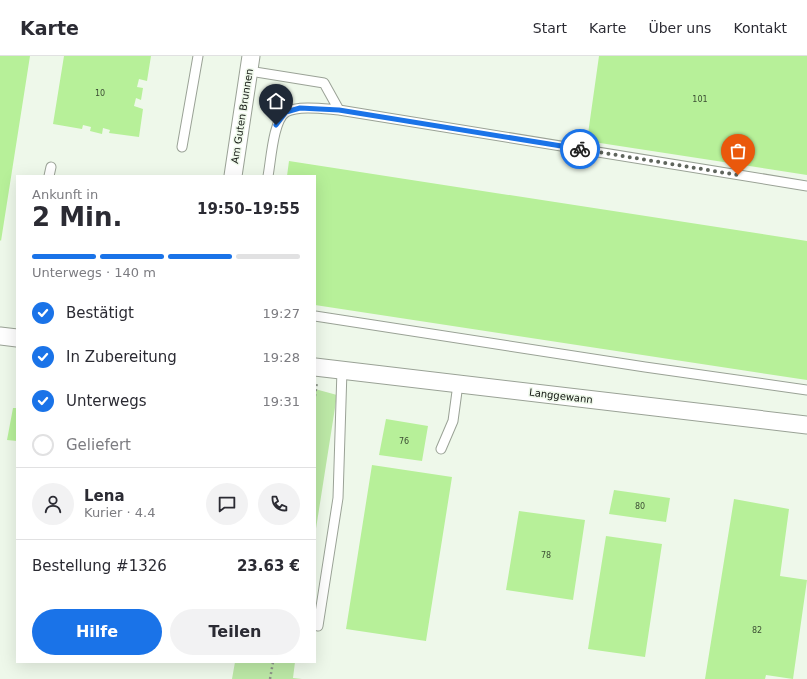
<!DOCTYPE html>
<html lang="de">
<head>
<meta charset="utf-8">
<style>
  :root { --surface:#fff; --page:#f2f2f3; --text:#2b2b33; --muted:#7c7c81; --line:#e1e1e2; --accent:#1a73e8 }
  body { margin:0; font-family:"DejaVu Sans",sans-serif; background:var(--page); color:var(--text); height:100vh; display:flex; flex-direction:column; font-size:15px; white-space:nowrap }
  * { box-sizing:border-box; margin:0 }
  p { font-size:13px; color:var(--muted) }
  .icon { flex:none; width:22px; height:22px; fill:none; stroke:currentColor; stroke-width:2; stroke-linecap:round; stroke-linejoin:round }
  .map { position:relative; flex:1; overflow:hidden }
  .details { position:absolute; left:16px; top:119px; width:300px; height:488px; display:flex; flex-direction:column; background:var(--surface); border-radius:0px; box-shadow:0 4px 16px #0002 }
  .details>* { flex:none }
  .pin { position:absolute; display:grid; place-items:center; width:34px; height:34px; color:#fff; margin:-41px -17px; border-radius:50% 50% 50% 0; rotate:-45deg; box-shadow:0 0 4px #0007 }
  .pin .icon { rotate:45deg }
  .courier { position:absolute; display:grid; place-items:center; width:40px; height:40px; margin:-20px; border:3px solid #1a73e8; border-radius:50%; background:#fff; color:#222; box-shadow:0 1px 5px #0007 }
  .headline em { font-style:normal; font-weight:700 }
  .headline div { display:flex; flex-direction:column-reverse }
  .headline { display:flex; align-items:center; justify-content:space-between; height:68px; padding:0 16px }
  h1 { font-size:26px; font-weight:700; line-height:30px }
  .bar { display:grid; grid-template-columns:repeat(4,1fr); gap:6px 4px; align-content:center; height:48px; padding:0 16px }
  .bar i { height:5px; border-radius:3px; background:var(--line) }
  .bar .on { background:var(--accent) }
  .bar p { grid-column:span 4 }
  .line { display:flex; align-items:center; gap:10px; padding:0 16px; border-top:1px solid var(--line) }
  .line div { flex:1 }
  .round { display:grid; place-items:center; flex:none; width:42px; height:42px; border-radius:21px; background:var(--page) }
  ol { padding:0 16px; list-style:none }
  li { display:flex; align-items:center; gap:12px; height:44px }
  li p { margin-inline-start:auto }
  li .icon { padding:4px; border-radius:50%; background:var(--accent); color:#fff; stroke-width:4 }
  li:last-child { color:var(--muted) }
  li i { width:22px; height:22px; border:2px solid var(--line); border-radius:50% }
  .primary-button { display:flex; gap:8px; margin-top:auto; padding:8px 16px }
  .primary-button a { flex:1; height:46px; border-radius:24px; background:var(--accent); color:#fff; font-size:16px; font-weight:700; line-height:46px; text-align:center }
  .primary-button a+a { background:var(--page); color:var(--text) }
  header { display:flex; align-items:center; gap:24px; box-sizing:border-box; height:56px; padding:0 20px; background:var(--surface); border-bottom:1px solid var(--line) }
  header strong { font-size:19px }
  nav { display:flex; gap:22px; margin-inline-start:auto; font-size:14px }
  .map>svg:first-child { display:block }
  .green { fill:#bce8a6 }
  .building { fill:#b7f099 }
  .lines { fill:none; stroke-linecap:round; stroke-linejoin:round }
  .lane-casing { stroke:#9aa296; stroke-width:11 }
  .street-casing { stroke:#9aa296; stroke-width:19 }
  .path { stroke:#8c9389; stroke-width:2.5; stroke-dasharray:2 3; stroke-linecap:butt }
  .lane { stroke:#fff; stroke-width:9 }
  .street { stroke:#fff; stroke-width:17 }
  .done { stroke:#5f655d; stroke-width:4; stroke-dasharray:0 7.2 }
  .route { stroke:#1a73e8; stroke-width:5 }
  .labels { text-anchor:middle; dominant-baseline:central; stroke-width:3; stroke-linejoin:round; paint-order:stroke }
  .number-label { font-size:8px; fill:#3b4c33 }
  .street-label { font-size:10px; fill:#121611; stroke:#eef8ea }
</style>
</head>
<body>
<header>
<strong>Karte</strong>
<nav><a>Start</a><a>Karte</a><a>Über uns</a><a>Kontakt</a></nav>
</header>
<div class="map">
<svg width="807" height="623" viewBox="0 0 807 623">
  <rect width="100%" height="100%" fill="#eef8ea"/>
  <path class="green" d="M315,333L337,339L315,479Z
    M235,606H295L293,622L302,623H232Z"/>
  <path class="building" d="M0,0H30L1,185L0,184Z
    M64,0H151L147,25L139,23L137,31L143,32L141,44L136,42L134,50L143,53L139,81L109,77L110,74L103,72L102,78L90,75L91,71L83,69L82,73L53,68Z
    M599,0H807V119L587,85Z
    M289,105L807,185V324L315,249V120H287Z
    M13,352H17V385L7,384Z
    M386,363L428,370L422,405L379,399Z
    M372,409L452,421L426,585L346,573Z
    M614,434L670,442L666,466L609,458Z
    M734,443L789,453L780,520L807,524L793,623L766,619L765,623H705Z
    M519,455L585,464L573,544L506,534Z
    M606,480L662,488L645,601L588,593Z"/>
  <g class="lines">
    <defs>
      <path id="lane" d="M249,15L324,27L339,54L807,130
        M182,91L198,0
        M49,120L51,111
        M268,120C271,105 273,64 286,56C299,49 325,53 339,54
        M315,260L645,311L807,334
        M441,393L453,365L458,328
        M318,570L338,442L342,314"/>
      <path id="street" d="M233,120L251,0
        M0,280L17,282
        M315,311L807,369"/>
    </defs>
    <use href="#lane" class="lane-casing"/>
    <use href="#street" class="street-casing"/>
    <path class="path" d="M315,340L317,326
      M270,623L273,606"/>
    <use href="#lane" class="lane"/>
    <use href="#street" class="street"/>
  </g>
  <g class="lines">
    <path class="done" d="M580,93L738,119"/>
    <path class="route" d="M276,69L286,56L300,52L339,54L580,93"/>
  </g>
  <g class="labels">
    <g class="number-label">
      <text x="100" y="37">10</text>
      <text x="700" y="43">101</text>
      <text x="404" y="385">76</text>
      <text x="640" y="450">80</text>
      <text x="546" y="499">78</text>
      <text x="757" y="574">82</text>
    </g>
    <g class="street-label">
      <text transform="translate(242 60) rotate(-81)">Am Guten Brunnen</text>
      <text transform="translate(561 340) rotate(7)">Langgewann</text>
    </g>
  </g>
</svg>
<div class="pin" style="left:738px;top:119px;background:#ea580c"><svg class="icon" aria-label="bag" viewBox="0 0 24 24"><path d="M5 8h14l-1 12H6zM9 8a3 3 0 0 1 6 0"/></svg></div>
<div class="pin" style="left:276px;top:69px;background:#1f2937"><svg class="icon" aria-label="home" viewBox="0 0 24 24"><path d="M3 11l9-7 9 7M6 9v11h12V9"/></svg></div>
<div class="courier" style="left:580px;top:93px"><svg class="icon" aria-label="bike" viewBox="0 0 24 24"><circle cx="6" cy="16" r="4"/><circle cx="18" cy="16" r="4"/><path d="M6 16l4-8h5l3 8M10 8l3 8H6M13 5h3"/></svg></div>
<section class="details">
<div class="headline"><div><h1>2 Min.</h1><p>Ankunft in</p></div><em>19:50–19:55</em></div>
<div class="bar"><i class="on"></i><i class="on"></i><i class="on"></i><i></i><p>Unterwegs · 140 m</p></div>
<ol>
<li><svg class="icon" aria-label="check" viewBox="0 0 24 24"><path d="M5 12l5 5 9-10"/></svg>Bestätigt<p>19:27</p></li>
<li><svg class="icon" aria-label="check" viewBox="0 0 24 24"><path d="M5 12l5 5 9-10"/></svg>In Zubereitung<p>19:28</p></li>
<li><svg class="icon" aria-label="check" viewBox="0 0 24 24"><path d="M5 12l5 5 9-10"/></svg>Unterwegs<p>19:31</p></li>
<li><i></i>Geliefert</li>
</ol>
<div class="line" style="height:72px"><a class="round"><svg class="icon" aria-label="person" viewBox="0 0 24 24"><circle cx="12" cy="8" r="4"/><path d="M4 21q1-7 8-7t8 7"/></svg></a><div><b>Lena</b><p>Kurier · 4.4</p></div><a class="round"><svg class="icon" aria-label="chat" viewBox="0 0 24 24"><path d="M4 5h16v11H9l-5 4z"/></svg></a><a class="round"><svg class="icon" aria-label="phone" viewBox="0 0 24 24"><path d="M5 4h4l2 5-3 2q2 4 5 5l2-3 5 2v4C11 20 4 13 5 4z"/></svg></a></div>
<div class="line" style="height:52px"><div>Bestellung #1326</div><b>23.63 €</b></div>
<div class="primary-button"><a>Hilfe</a><a>Teilen</a></div>
</section>
</div>
</body>
</html>
